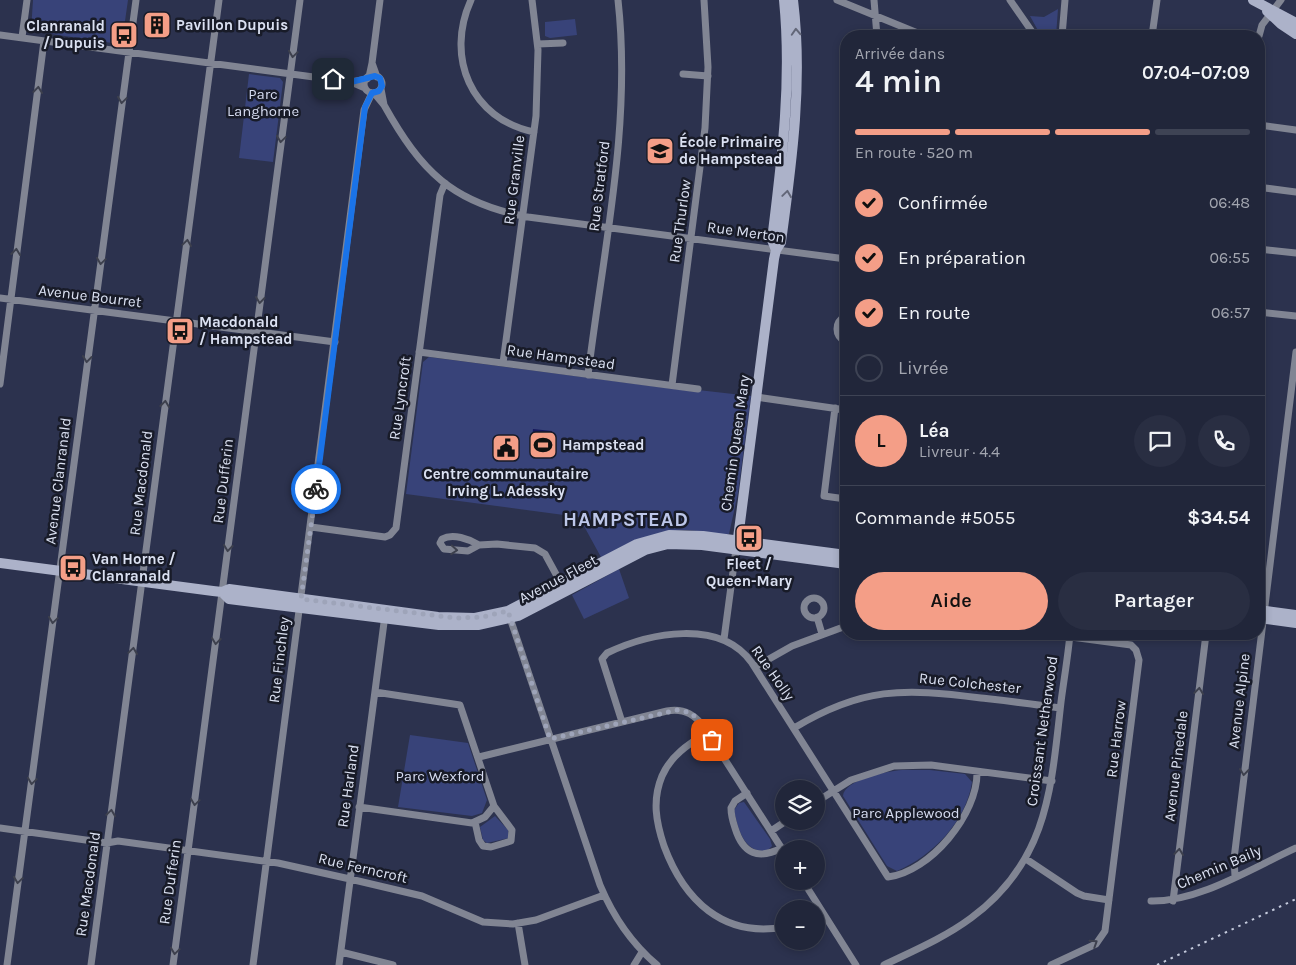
<!DOCTYPE html>
<html lang="fr">
<head>
<meta charset="utf-8">
<style>
  :root { --surface:#21263a; --page:#292e42; --text:#f1f3f6; --muted:#a2a5af; --line:#3e4354; --accent:#f49e87 }
  body { margin:0; font-family:Karla,sans-serif; background:var(--page); color:var(--text); height:100vh; display:flex; flex-direction:column; font-size:19px; white-space:nowrap }
  * { box-sizing:border-box; margin:0 }
  p { font-size:16px; color:var(--muted) }
  .icon { flex:none; width:28px; height:28px; fill:none; stroke:currentColor; stroke-width:2; stroke-linecap:round; stroke-linejoin:round }
  .map { position:relative; flex:1; overflow:hidden }
  .details { position:absolute; left:840px; top:30px; width:425px; height:610px; display:flex; flex-direction:column; background:var(--surface); border-radius:20px; box-shadow:0 2px 8px #0003,0 0 0 1px var(--line) }
  .details>* { flex:none }
  .fabs { position:absolute; left:775px; top:780px; display:grid; gap:10px }
  .fabs a { display:grid; place-items:center; width:50px; height:50px; border-radius:50%; background:var(--surface); box-shadow:0 2px 8px #0003,0 0 0 1px var(--line); font-size:25px }
  .pin { position:absolute; display:grid; place-items:center; width:42px; height:42px; color:#fff; margin:-21px; border-radius:10px; box-shadow:0 2px 8px #0006 }
  .courier { position:absolute; display:grid; place-items:center; width:50px; height:50px; margin:-25px; border:4px solid #1a73e8; border-radius:50%; background:#fff; color:#222; box-shadow:0 1px 6px #0007 }
  .headline em { font-style:normal; font-weight:600 }
  .headline div { display:flex; flex-direction:column-reverse }
  .headline { display:flex; align-items:center; justify-content:space-between; height:85px; padding:0 15px }
  h1 { font-size:32px; font-weight:600; line-height:38px }
  .bar { display:grid; grid-template-columns:repeat(4,1fr); gap:8px 5px; align-content:center; height:60px; padding:0 15px }
  .bar i { height:6px; border-radius:4px; background:var(--line) }
  .bar .current { background:var(--accent) }
  .bar p { grid-column:span 4 }
  .line { display:flex; align-items:center; gap:12px; padding:0 15px; border-top:1px solid var(--line) }
  .line div { flex:1 }
  .round { display:grid; place-items:center; flex:none; width:52px; height:52px; border-radius:26px; background:var(--page) }
  ol { padding:0 15px; list-style:none }
  li { display:flex; align-items:center; gap:15px; height:55px }
  li p { margin-inline-start:auto }
  li .icon { padding:5px; border-radius:50%; background:var(--accent); color:#111; stroke-width:4 }
  li:last-child { color:var(--muted) }
  li i { width:28px; height:28px; border:2px solid var(--line); border-radius:50% }
  .primary-button { display:flex; gap:10px; margin-top:auto; padding:10px 15px }
  .primary-button a { flex:1; height:58px; border-radius:30px; background:var(--accent); color:#111; font-size:20px; font-weight:600; line-height:58px; text-align:center }
  .primary-button a+a { background:var(--page); color:var(--text) }
  .map>svg:first-child { display:block }
  .green { fill:#384379 }
  .water { fill:#16185d }
  .lines { fill:none; stroke-linecap:round; stroke-linejoin:round }
  .street { stroke:#818593; stroke-width:7 }
  .secondary { stroke:#acb2c9; stroke-width:10 }
  .rail { stroke:#c5cbdd; stroke-width:2; stroke-dasharray:2.5 5; stroke-linecap:butt }
  .oneway { stroke:#626678 }
  .oneway2 { stroke:#3d404d }
  .done { stroke:#9ea4b9; stroke-width:5; stroke-dasharray:0 9 }
  .route { stroke:#1a73e8; stroke-width:6 }
  .labels { text-anchor:middle; dominant-baseline:central; stroke-width:5; stroke-linejoin:round; paint-order:stroke }
  .poi-label { font-size:15px; font-weight:bold; fill:#dbe1f2; stroke:#181b28; text-anchor:start }
  .park-label { font-size:15px; fill:#d5dbf0; stroke:#181b28 }
  .street-label { font-size:15px; fill:#dbe1f2; stroke:#181b28 }
  .district-label { font-size:20px; font-weight:bold; letter-spacing:1px; fill:#bdc7e9; stroke:#181b28 }
</style>
</head>
<body>
<div class="map">
<svg width="1296" height="965" viewBox="0 0 1296 965">
  <rect width="100%" height="100%" fill="#2c324e"/>
  <path class="green" d="M33,0H128L122,42L119,44L31,31Z
    M1058,9L1056,36H1041L1030,16L1044,17Z
    M575,19L577,35L550,38L545,36V22Z
    M249,74L280,78L283,82L273,162L239,158Z
    M429,357L697,392L698,390L751,396L738,493L729,534C716,536 700,530 686,530C654,530 629,544 602,559L579,517L406,494L423,362Z
    M619,569L629,598L584,619L572,595Z
    M410,735L468,743L487,800L482,813L472,816L398,807Z
    M902,770H930L965,774L972,782C966,822 932,856 897,871L887,866L843,796C844,780 887,771 902,770Z
    M744,802L770,839L772,846L767,851C744,853 738,829 734,810L739,803Z
    M495,816L508,830L509,838L487,843L483,840L480,827Z"/>
  <path class="water" d="M533,429L552,431L549,454L535,452L537,439L532,438Z"/>
  <g class="lines">
    <path class="street" d="M471,0C445,57 471,119 534,132
      M837,0L925,36
      M874,0L877,36
      M1010,0L1035,36
      M0,35L351,82
      M1062,36L1065,0
      M1152,36L1157,0
      M1259,36L1262,25L1281,0
      M22,37L27,0
      M538,44L563,43
      M372,63L380,0
      M683,74L708,76
      M364 84a9 9 0 1 1 18 0a9 9 0 1 1-18 0Z
      M369,77L372,63L377,77
      M365,88L351,82L367,79
      M374,93L384,105L381,89
      M384,105C421,171 452,203 528,217L846,259
      M1259,125L1296,130
      M1265,188L1296,192
      M1259,249L1296,253
      M0,298L335,342
      M1259,312L1296,316
      M846,316C834,322 834,336 846,342
      M419,352L698,389
      M503,363L536,116L538,50L532,0
      M588,375C603,251 632,125 618,0
      M0,384L44,41
      M672,385L705,128L708,67L704,0
      M756,397L846,410
      M835,408L824,496L846,499
      M311,527L385,537L390,535L396,528L440,195L445,183
      M479,545C469,539 453,533 442,539L440,543L444,549L468,551L479,545L497,544L535,548L545,554L563,587
      M804 608a10 10 0 1 1 20 0a10 10 0 1 1-20 0Z
      M509,615L600,885C613,916 631,943 657,965
      M817,617L822,634
      M1049,634L1131,645L1136,650L1139,660L1105,931L1096,944L1051,965
      M724,639L736,549
      M755,667L792,646L846,626
      M622,722L602,659L607,653C649,633 720,618 752,663L888,877C930,872 978,814 977,772
      M794,728C862,687 903,688 981,698C1007,701 1034,704 1060,708
      M708,732C689,744 671,755 662,776C652,800 656,822 664,846C684,900 723,938 784,927
      M479,757L667,711C685,708 696,715 706,730L784,852
      M747,793L735,801L731,808C731,815 733,822 735,828C743,854 758,860 782,848
      M816,802L851,780L894,766L931,765L1052,781
      M359,807L472,823L485,817L494,806L460,705L375,692
      M475,822L479,840L483,846L491,847L511,841L512,830L494,806
      M0,828L107,843L118,841L278,863L350,879L422,896L483,922L513,924L536,920L604,895
      M771,831L786,821
      M1026,859L1077,893L1084,896L1109,900
      M1235,876L1234,859L1296,352
      M803,881L856,965
      M1151,901C1199,902 1252,868 1296,848
      M1173,901L1206,634
      M518,923L525,965
      M341,952L393,965
      M7,965L136,0
      M91,965L219,0
      M173,965L300,0
      M253,965L364,110L372,93
      M339,965L385,615
      M634,965L642,952
      M884,965C913,951 944,938 971,918C1048,861 1051,790 1061,702C1064,679 1068,656 1070,634"/>
    <path class="secondary" d="M1253,0L1296,23
      M1267,11L1281,24L1296,34
      M776,250L772,240C782,159 792,81 784,0
      M737,546L774,259L776,250L781,242C792,161 803,81 793,0
      M0,563L213,591L222,592L229,589L438,617L475,618L508,611L637,544L669,535L703,536L846,555
      M222,592L229,599L439,625H479L518,616L645,550L668,544L702,545L846,564
      M1259,610L1296,615
      M1259,618L1296,623"/>
    <path class="rail" d="M1157,965L1296,899"/>
  </g>
  <defs><path id="oneway-chevron" d="M-2-3.5L2.5 0L-2 3.5" fill="none" stroke-width="1.6" stroke-linecap="round" stroke-linejoin="round" transform="scale(1.25)"/></defs>
  <g class="oneway">
    <use href="#oneway-chevron" transform="translate(796 32) rotate(-93)"/>
    <use href="#oneway-chevron" transform="translate(787 194) rotate(-82)"/>
  </g>
  <g class="oneway2">
    <use href="#oneway-chevron" transform="translate(293 54) rotate(98)"/>
    <use href="#oneway-chevron" transform="translate(38 90) rotate(-83)"/>
    <use href="#oneway-chevron" transform="translate(122 100) rotate(98)"/>
    <use href="#oneway-chevron" transform="translate(281 139) rotate(98)"/>
    <use href="#oneway-chevron" transform="translate(187 243) rotate(-82)"/>
    <use href="#oneway-chevron" transform="translate(16 252) rotate(-83)"/>
    <use href="#oneway-chevron" transform="translate(101 261) rotate(98)"/>
    <use href="#oneway-chevron" transform="translate(260 300) rotate(97)"/>
    <use href="#oneway-chevron" transform="translate(87 359) rotate(97)"/>
    <use href="#oneway-chevron" transform="translate(165 404) rotate(-83)"/>
    <use href="#oneway-chevron" transform="translate(228 548) rotate(97)"/>
    <use href="#oneway-chevron" transform="translate(454 550) rotate(4)"/>
    <use href="#oneway-chevron" transform="translate(53 620) rotate(98)"/>
    <use href="#oneway-chevron" transform="translate(216 641) rotate(97)"/>
    <use href="#oneway-chevron" transform="translate(133 651) rotate(-82)"/>
    <use href="#oneway-chevron" transform="translate(1199 691) rotate(-83)"/>
    <use href="#oneway-chevron" transform="translate(1244 772) rotate(97)"/>
    <use href="#oneway-chevron" transform="translate(32 781) rotate(98)"/>
    <use href="#oneway-chevron" transform="translate(195 802) rotate(98)"/>
    <use href="#oneway-chevron" transform="translate(111 813) rotate(-82)"/>
    <use href="#oneway-chevron" transform="translate(1179 852) rotate(-83)"/>
    <use href="#oneway-chevron" transform="translate(18 880) rotate(98)"/>
    <use href="#oneway-chevron" transform="translate(1094 943) rotate(-33)"/>
    <use href="#oneway-chevron" transform="translate(175 951) rotate(98)"/>
  </g>
  <g class="lines">
    <path class="done" d="M316,489L301,599L456,618L482,617L508,611L550,739L677,710C696,711 703,725 712,740"/>
    <path class="route" d="M316,489L365,107L372,93L379,91L382,86L380,78L375,76L351,82L333,79"/>
  </g>
  <defs>
    <symbol id="building-square" viewBox="-11 -11 22 22"><rect x="-9" y="-9" width="18" height="18" rx="4" fill="#f49e87" stroke="#181b28"/><path d="M-4-6H4V6H1V3H-1V6H-4ZM-2.5-4.3h1.7v1.8h-1.7ZM.8-4.3h1.7v1.8H.8ZM-2.5-1h1.7V.8h-1.7ZM.8-1h1.7V.8H.8Z" fill="#111"/></symbol>
    <symbol id="bus-square" viewBox="-11 -11 22 22"><rect x="-9" y="-9" width="18" height="18" rx="4" fill="#f49e87" stroke="#181b28"/><path d="M-5-6H5V4H4V6H2V4H-2V6H-4V4H-5ZM-3.5-4V0h7V-4ZM-3.5 1.2v1.5H-2V1.2ZM2 1.2v1.5H3.5V1.2Z" fill="#111"/></symbol>
    <symbol id="school-square" viewBox="-11 -11 22 22"><rect x="-9" y="-9" width="18" height="18" rx="4" fill="#f49e87" stroke="#181b28"/><path d="M0-5L7-2L0 1L-7-2ZM-4 1L0 2.5L4 1V4Q0 6-4 4Z" fill="#111"/></symbol>
    <symbol id="stadium-square" viewBox="-11 -11 22 22"><rect x="-9" y="-9" width="18" height="18" rx="4" fill="#f49e87" stroke="#181b28"/><path d="M0-5a6.5 5 0 1 0 0 10a6.5 5 0 1 0 0-10ZM-3.5-1.8h7v3.6h-7Z" fill="#111"/></symbol>
    <symbol id="civic-square" viewBox="-11 -11 22 22"><rect x="-9" y="-9" width="18" height="18" rx="4" fill="#f49e87" stroke="#181b28"/><path d="M-.6-6.5H3V-4.5H.6V-3L4-1V1h2V6H-6V1h2V-1L-.6-3ZM-1.2 2.5V6h2.4V2.5Z" fill="#111"/></symbol>
  </defs>
  <g fill-rule="evenodd">
    <use href="#building-square" x="141" y="9" width="32" height="32"/>
    <use href="#bus-square" x="108" y="19" width="32" height="32"/>
    <use href="#school-square" x="644" y="135" width="32" height="32"/>
    <use href="#bus-square" x="164" y="315" width="32" height="32"/>
    <use href="#stadium-square" x="527" y="429" width="32" height="32"/>
    <use href="#civic-square" x="490" y="432" width="32" height="32"/>
    <use href="#bus-square" x="733" y="522" width="32" height="32"/>
    <use href="#bus-square" x="57" y="552" width="32" height="32"/>
  </g>
  <g class="labels">
    <g class="poi-label">
      <text x="176" y="25">Pavillon Dupuis</text>
      <text x="105" y="26" text-anchor="end">Clanranald<tspan x="105" dy="17">/ Dupuis</tspan></text>
      <text x="679" y="142">École Primaire<tspan x="679" dy="17">de Hampstead</tspan></text>
      <text x="199" y="322">Macdonald<tspan x="199" dy="17">/ Hampstead</tspan></text>
      <text x="562" y="445">Hampstead</text>
      <text x="506" y="474" text-anchor="middle">Centre communautaire<tspan x="506" dy="17">Irving L. Adessky</tspan></text>
      <text x="92" y="559">Van Horne /<tspan x="92" dy="17">Clanranald</tspan></text>
      <text x="749" y="564" text-anchor="middle">Fleet /<tspan x="749" dy="17">Queen-Mary</tspan></text>
    </g>
    <g class="park-label">
      <text x="263" y="94">Parc<tspan x="263" dy="17">Langhorne</tspan></text>
      <text x="440" y="776">Parc Wexford</text>
      <text x="906" y="813">Parc Applewood</text>
    </g>
    <g class="street-label">
      <text transform="translate(514 180) rotate(-83)">Rue Granville</text>
      <text transform="translate(599 186) rotate(-83)">Rue Stratford</text>
      <text transform="translate(680 221) rotate(-82)">Rue Thurlow</text>
      <text transform="translate(746 232) rotate(8)">Rue Merton</text>
      <text transform="translate(90 296) rotate(7)">Avenue Bourret</text>
      <text transform="translate(561 357) rotate(8)">Rue Hampstead</text>
      <text transform="translate(400 398) rotate(-82)">Rue Lyncroft</text>
      <text transform="translate(735 443) rotate(-82)">Chemin Queen Mary</text>
      <text transform="translate(58 481) rotate(-83)">Avenue Clanranald</text>
      <text transform="translate(223 481) rotate(-83)">Rue Dufferin</text>
      <text transform="translate(141 483) rotate(-83)">Rue Macdonald</text>
      <text transform="translate(558 579) rotate(-28)">Avenue Fleet</text>
      <text transform="translate(279 660) rotate(-83)">Rue Finchley</text>
      <text transform="translate(773 673) rotate(55)">Rue Holly</text>
      <text transform="translate(970 683) rotate(6)">Rue Colchester</text>
      <text transform="translate(1239 701) rotate(-83)">Avenue Alpine</text>
      <text transform="translate(1042 731) rotate(-82)">Croissant Netherwood</text>
      <text transform="translate(1116 739) rotate(-83)">Rue Harrow</text>
      <text transform="translate(1176 766) rotate(-83)">Avenue Pinedale</text>
      <text transform="translate(348 786) rotate(-82)">Rue Harland</text>
      <text transform="translate(1219 867) rotate(-23)">Chemin Baily</text>
      <text transform="translate(363 868) rotate(13)">Rue Ferncroft</text>
      <text transform="translate(170 882) rotate(-82)">Rue Dufferin</text>
      <text transform="translate(88 884) rotate(-82)">Rue Macdonald</text>
    </g>
    <g class="district-label">
      <text x="626" y="519">HAMPSTEAD</text>
    </g>
  </g>
</svg>
<div class="fabs">
<a><svg class="icon" aria-label="layers" viewBox="0 0 24 24"><path d="M12 4l9 5-9 5-9-5zM3 14l9 5 9-5"/></svg></a>
<a>+</a>
<a>−</a>
</div>
<div class="pin" style="left:712px;top:740px;background:#ea580c"><svg class="icon" aria-label="bag" viewBox="0 0 24 24"><path d="M5 8h14l-1 12H6zM9 8a3 3 0 0 1 6 0"/></svg></div>
<div class="pin" style="left:333px;top:79px;background:#1f2937"><svg class="icon" aria-label="home" viewBox="0 0 24 24"><path d="M3 11l9-7 9 7M6 9v11h12V9"/></svg></div>
<div class="courier" style="left:316px;top:489px"><svg class="icon" aria-label="bike" viewBox="0 0 24 24"><circle cx="6" cy="16" r="4"/><circle cx="18" cy="16" r="4"/><path d="M6 16l4-8h5l3 8M10 8l3 8H6M13 5h3"/></svg></div>
<section class="details">
<div class="headline"><div><h1>4 min</h1><p>Arrivée dans</p></div><em>07:04–07:09</em></div>
<div class="bar"><i class="current"></i><i class="current"></i><i class="current"></i><i></i><p>En route · 520 m</p></div>
<ol>
<li><svg class="icon" aria-label="check" viewBox="0 0 24 24"><path d="M5 12l5 5 9-10"/></svg>Confirmée<p>06:48</p></li>
<li><svg class="icon" aria-label="check" viewBox="0 0 24 24"><path d="M5 12l5 5 9-10"/></svg>En préparation<p>06:55</p></li>
<li><svg class="icon" aria-label="check" viewBox="0 0 24 24"><path d="M5 12l5 5 9-10"/></svg>En route<p>06:57</p></li>
<li><i></i>Livrée</li>
</ol>
<div class="line" style="height:90px"><b class="round" style="background:var(--accent);color:#111">L</b><div><b>Léa</b><p>Livreur · 4.4</p></div><a class="round"><svg class="icon" aria-label="chat" viewBox="0 0 24 24"><path d="M4 5h16v11H9l-5 4z"/></svg></a><a class="round"><svg class="icon" aria-label="phone" viewBox="0 0 24 24"><path d="M5 4h4l2 5-3 2q2 4 5 5l2-3 5 2v4C11 20 4 13 5 4z"/></svg></a></div>
<div class="line" style="height:65px"><div>Commande #5055</div><b>$34.54</b></div>
<div class="primary-button"><a>Aide</a><a>Partager</a></div>
</section>
</div>
</body>
</html>
